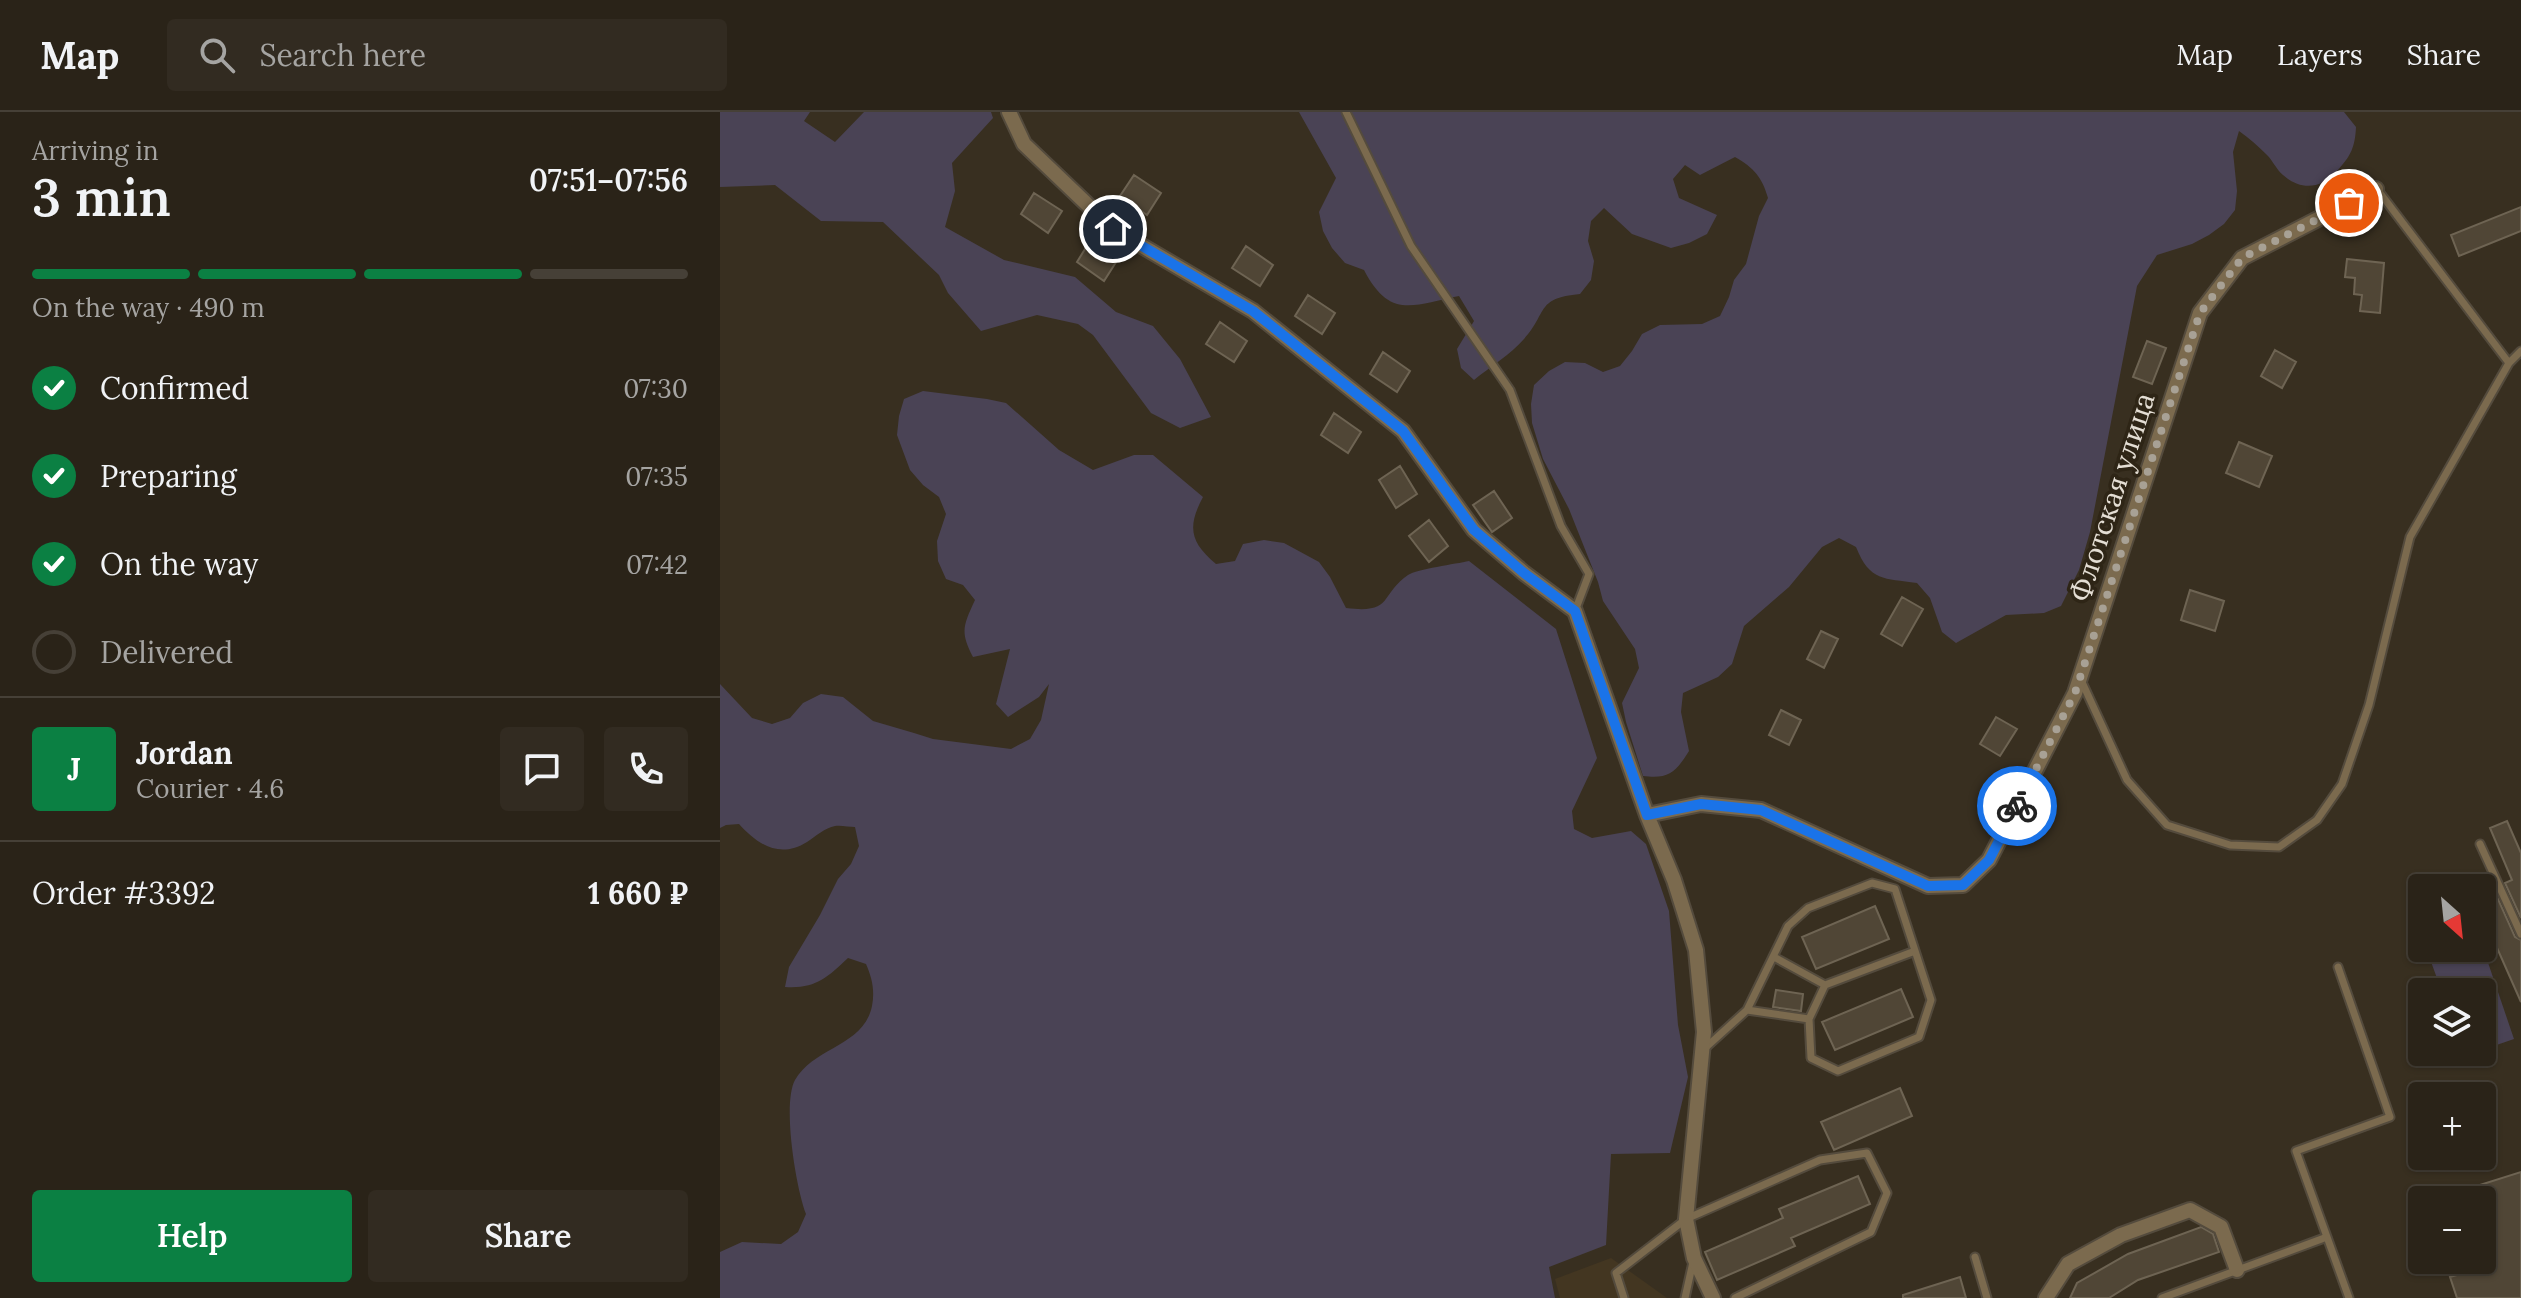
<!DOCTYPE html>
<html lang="en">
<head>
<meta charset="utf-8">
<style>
  :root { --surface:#2a2318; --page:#322b21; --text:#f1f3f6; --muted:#a5a4a2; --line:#464037; --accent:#0b8043 }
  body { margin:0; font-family:Lora,serif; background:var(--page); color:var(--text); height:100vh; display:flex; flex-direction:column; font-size:30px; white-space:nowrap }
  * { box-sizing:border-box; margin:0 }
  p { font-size:26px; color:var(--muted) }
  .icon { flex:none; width:44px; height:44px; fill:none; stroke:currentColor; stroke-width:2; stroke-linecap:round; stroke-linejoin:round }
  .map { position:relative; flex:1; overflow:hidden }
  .details { display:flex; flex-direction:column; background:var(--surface); width:720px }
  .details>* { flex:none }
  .needle { width:52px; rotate:153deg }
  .controls { position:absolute; left:1688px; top:762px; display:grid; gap:16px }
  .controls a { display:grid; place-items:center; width:88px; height:88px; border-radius:8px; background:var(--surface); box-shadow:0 2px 6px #0004,0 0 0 2px var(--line); font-size:40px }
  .pin { position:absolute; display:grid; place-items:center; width:68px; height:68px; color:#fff; margin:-34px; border:4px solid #fff; border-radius:50%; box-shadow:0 2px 8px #0007 }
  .courier { position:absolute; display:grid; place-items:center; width:80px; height:80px; margin:-40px; border:6px solid #1a73e8; border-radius:50%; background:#fff; color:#222; box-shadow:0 2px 10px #0007 }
  .overview em { font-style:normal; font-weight:600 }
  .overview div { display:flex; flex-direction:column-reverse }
  .overview { display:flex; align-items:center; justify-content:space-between; height:136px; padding:0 32px }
  h1 { font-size:52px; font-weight:600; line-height:60px }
  .bar { display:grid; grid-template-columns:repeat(4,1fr); gap:12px 8px; align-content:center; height:96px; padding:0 32px }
  .bar i { height:10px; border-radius:6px; background:var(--line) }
  .bar .on { background:var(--accent) }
  .bar p { grid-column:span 4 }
  .line { display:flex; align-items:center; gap:20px; padding:0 32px; border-top:2px solid var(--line) }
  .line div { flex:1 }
  .round { display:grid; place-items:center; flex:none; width:84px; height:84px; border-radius:8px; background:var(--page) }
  ol { padding:0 32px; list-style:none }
  li { display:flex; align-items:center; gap:24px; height:88px }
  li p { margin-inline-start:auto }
  li .icon { padding:8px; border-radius:50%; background:var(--accent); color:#fff; stroke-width:4 }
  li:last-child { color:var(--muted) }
  li i { width:44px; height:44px; border:4px solid var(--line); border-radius:50% }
  .button { display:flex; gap:16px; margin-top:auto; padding:16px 32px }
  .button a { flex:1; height:92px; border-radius:8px; background:var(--accent); color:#fff; font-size:32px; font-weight:600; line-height:92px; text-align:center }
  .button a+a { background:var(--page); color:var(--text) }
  header { display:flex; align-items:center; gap:48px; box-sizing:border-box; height:112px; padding:0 40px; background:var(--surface); border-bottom:2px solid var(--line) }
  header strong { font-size:38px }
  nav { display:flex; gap:44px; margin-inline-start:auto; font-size:28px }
  .search { width:560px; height:72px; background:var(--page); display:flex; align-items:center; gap:20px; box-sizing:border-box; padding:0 28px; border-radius:8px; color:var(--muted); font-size:30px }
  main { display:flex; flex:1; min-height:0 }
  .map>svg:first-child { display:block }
  .built { fill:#433621 }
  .green { fill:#4a4355 }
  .building { fill:#504636; stroke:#6e6453; stroke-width:2 }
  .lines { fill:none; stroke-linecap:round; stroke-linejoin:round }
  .lane-casing { stroke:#544b3d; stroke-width:11 }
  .street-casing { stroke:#544b3d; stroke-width:18 }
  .lane { stroke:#7b6a4e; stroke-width:7 }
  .street { stroke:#7b6a4e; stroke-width:14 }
  .done { stroke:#a8a195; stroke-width:8; stroke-dasharray:0 14.4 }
  .route { stroke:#1a73e8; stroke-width:10 }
  .labels { text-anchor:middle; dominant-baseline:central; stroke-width:7; stroke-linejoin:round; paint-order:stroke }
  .street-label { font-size:28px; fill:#e4ded4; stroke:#2e2516 }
</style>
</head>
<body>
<header>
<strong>Map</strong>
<div class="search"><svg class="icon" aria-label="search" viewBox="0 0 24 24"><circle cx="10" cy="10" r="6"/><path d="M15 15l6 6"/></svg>Search here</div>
<nav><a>Map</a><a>Layers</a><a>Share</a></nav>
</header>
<main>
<section class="details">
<div class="overview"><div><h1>3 min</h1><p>Arriving in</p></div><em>07:51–07:56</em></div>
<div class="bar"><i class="on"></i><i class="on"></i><i class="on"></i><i></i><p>On the way · 490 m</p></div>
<ol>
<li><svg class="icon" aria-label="check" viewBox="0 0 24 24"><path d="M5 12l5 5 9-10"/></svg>Confirmed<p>07:30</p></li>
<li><svg class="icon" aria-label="check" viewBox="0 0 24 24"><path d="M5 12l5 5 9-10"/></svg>Preparing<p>07:35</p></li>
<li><svg class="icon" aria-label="check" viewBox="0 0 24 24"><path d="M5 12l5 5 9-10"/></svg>On the way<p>07:42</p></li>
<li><i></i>Delivered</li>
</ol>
<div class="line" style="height:144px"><b class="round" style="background:var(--accent);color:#fff">J</b><div><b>Jordan</b><p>Courier · 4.6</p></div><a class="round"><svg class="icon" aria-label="chat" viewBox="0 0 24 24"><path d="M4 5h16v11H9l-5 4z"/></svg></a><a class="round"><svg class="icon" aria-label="phone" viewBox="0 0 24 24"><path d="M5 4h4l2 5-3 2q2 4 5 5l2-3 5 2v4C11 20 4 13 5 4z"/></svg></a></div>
<div class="line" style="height:104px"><div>Order #3392</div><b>1 660 ₽</b></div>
<div class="button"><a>Help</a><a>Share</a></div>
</section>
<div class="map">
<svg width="1801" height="1186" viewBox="0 0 1801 1186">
  <rect width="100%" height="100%" fill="#382f20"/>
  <path class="built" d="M891,1146L947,1186H840L835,1167Z"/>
  <path class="green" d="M0,0H90L84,9L115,30L144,0H271L273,6L232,51L235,79L225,115L284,148L355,165L396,200L433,214L460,247L491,305L460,316L431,301L373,223L358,212L317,203L261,219L228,181L219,163L163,110L101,109L55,73L0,75Z
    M579,0H1624L1636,15C1635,35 1631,44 1617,59C1601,77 1581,79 1563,63C1556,57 1553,49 1547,43C1538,34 1529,26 1519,19L1513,40L1517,79L1515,98L1504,112L1489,123L1472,132L1437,143L1417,174L1370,420L1359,458L1341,494L1324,501L1286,503L1236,531L1222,520L1210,486L1197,471C1164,466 1150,470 1136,435L1119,426L1102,435L1069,475L1024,514L1012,552L998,565L963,581L961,600L969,639C955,661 949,667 923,664L906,610L902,591L919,556L915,537L883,489L878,470L849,397L823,347L812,311L811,292L814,273L829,259L845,250L865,251L883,260L900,254L912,239L922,222L940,213L982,212L1000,204L1009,185L1014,168L1026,152L1039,104L1048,86C1042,65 1034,56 1015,45L980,63L965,53L953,67L959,86L997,103L987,122L969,131L951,136L912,122L884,96L871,109L868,129L874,149L871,168L860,182C815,186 828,201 804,227C791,242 770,255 754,268L741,256L737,237L754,209L739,184C693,193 670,208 644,158L625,151L612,136L603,119L599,100L616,66Z
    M203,279L267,287L286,291L339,338L373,358L414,343H433L483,385C467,415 470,430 496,452L515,449L523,432L544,428L564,431L599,450L610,465L626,496C674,502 659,483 688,463C697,457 736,452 749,449L836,517L877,646L852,699L854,717L872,726L911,719L926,732L949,799L958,913L968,965L950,1041L891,1042L886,1133L829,1155L835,1186H0V1140L22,1130L61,1132L78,1120L86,1102C76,1076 62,992 75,968C94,935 144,934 152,894C155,878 152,866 146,852L128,846C107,866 95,877 65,875L69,855L100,803L118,767L131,752L139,734L135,715C129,715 121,713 115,714C105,716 96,724 87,730C60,747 38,733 19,712L6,713L0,716V572L32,606L52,612L70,606L83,591L101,582L123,585L153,609L194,621L213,627L291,637L310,627L321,608L329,572L319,585L288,605L276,592L290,537L253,545C240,520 243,514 255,488L243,473L226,467L218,449L217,429L226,402L219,385L203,373L190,358L177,323L179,304L184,287Z
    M1762,833L1794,927L1762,938V880H1722L1710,847L1741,836H1762Z"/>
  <path class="building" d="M414,63L441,81L427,103L400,84Z
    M314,81L342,99L328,121L301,102Z
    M1801,95V119L1739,144L1731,123Z
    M370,129L398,147L384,169L357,150Z
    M526,134L553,153L540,174L512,156Z
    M1627,147L1664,151L1660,201L1640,199L1642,183L1634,182L1635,166L1625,165Z
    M588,183L615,201L602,222L575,204Z
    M500,210L527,229L514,250L486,232Z
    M1427,229L1446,236L1432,272L1413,265Z
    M1555,238L1576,250L1562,276L1541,264Z
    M663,240L690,259L677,280L650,262Z
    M614,301L641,320L628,341L601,323Z
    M1519,330L1552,344L1539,375L1506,361Z
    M680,354L697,382L676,396L659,368Z
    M774,379L792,406L772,420L753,393Z
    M709,408L728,434L709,450L689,424Z
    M1470,478L1504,489L1495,519L1461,508Z
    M1182,485L1203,497L1182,534L1161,522Z
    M1101,519L1118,527L1104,556L1087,547Z
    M1061,598L1081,608L1069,633L1049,623Z
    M1276,605L1297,617L1280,644L1260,632Z
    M1787,709L1801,741V806L1785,771L1792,768L1770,716Z
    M1773,776L1795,825L1801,828V890L1762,802V781Z
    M1155,794L1169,827L1096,857L1082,825Z
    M1181,877L1193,905L1115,938L1102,910Z
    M1056,878L1083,882L1081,899L1053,895Z
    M1180,976L1192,1004L1114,1038L1101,1010Z
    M1801,1060V1186H1737L1730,1165L1740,1162L1735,1148H1762V1088H1723L1722,1085Z
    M1138,1064L1150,1092L1071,1126L1075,1134L997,1168L985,1140L1063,1106L1059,1097Z
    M1481,1115L1493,1122L1499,1140L1418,1168L1389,1186H1350L1357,1171L1408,1142Z
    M1240,1165L1246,1186H1183V1183Z"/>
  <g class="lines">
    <defs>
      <path id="lane" d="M626,0L691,134L790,278L841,414L869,462L855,499
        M1657,77L1789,251
        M1361,568L1407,668L1447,713L1510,733L1559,735L1597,708L1622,672L1649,593L1690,425L1789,251L1801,239
        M1760,732L1801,822
        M1054,845L1105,873
        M1618,855L1670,1005L1576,1039L1629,1186
        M1089,907L1105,873L1195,839
        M983,938L1027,898L1068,814L1088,796L1152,771L1175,777L1211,888L1199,925L1118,959L1091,946L1089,907L1027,898
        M1255,1145L1267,1186
        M904,1186L896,1161L966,1107L1100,1048L1147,1041L1167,1081L1151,1120L1015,1186
        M965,1186L973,1150
        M1442,1186L1607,1125"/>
      <path id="street" d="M289,0L304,32L393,117L533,199L683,319L754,418L804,461L855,499L927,703L954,768L976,838L984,920L966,1107L974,1146L993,1186
        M927,703L981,692L1041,698L1208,774L1243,773L1269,748L1355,581L1480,201L1522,146L1656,77
        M1326,1186L1348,1152L1401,1123L1470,1098L1501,1115L1517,1158"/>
    </defs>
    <use href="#lane" class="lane-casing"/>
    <use href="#street" class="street-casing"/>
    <use href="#lane" class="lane"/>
    <use href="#street" class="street"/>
  </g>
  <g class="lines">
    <path class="done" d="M1297,694L1355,581L1480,201L1522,146L1629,91"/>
    <path class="route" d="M393,117L533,199L683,319L754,418L804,461L855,499L927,703L981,692L1041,698L1208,774L1243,773L1269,748L1297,694"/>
  </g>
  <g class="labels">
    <g class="street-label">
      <text transform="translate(1392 385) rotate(-72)">Флотская улица</text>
    </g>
  </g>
</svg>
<div class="controls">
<a><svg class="needle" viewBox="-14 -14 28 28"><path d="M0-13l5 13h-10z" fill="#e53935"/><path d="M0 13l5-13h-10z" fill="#a5a4a2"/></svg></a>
<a><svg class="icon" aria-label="layers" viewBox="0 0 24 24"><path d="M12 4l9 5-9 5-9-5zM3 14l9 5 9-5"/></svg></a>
<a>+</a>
<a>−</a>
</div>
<div class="pin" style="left:1629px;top:91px;background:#ea580c"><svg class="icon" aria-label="bag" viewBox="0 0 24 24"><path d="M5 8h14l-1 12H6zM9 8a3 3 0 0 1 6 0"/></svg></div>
<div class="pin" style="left:393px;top:117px;background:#1f2937"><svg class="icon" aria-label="home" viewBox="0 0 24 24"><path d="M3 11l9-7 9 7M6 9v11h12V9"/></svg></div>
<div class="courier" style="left:1297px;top:694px"><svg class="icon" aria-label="bike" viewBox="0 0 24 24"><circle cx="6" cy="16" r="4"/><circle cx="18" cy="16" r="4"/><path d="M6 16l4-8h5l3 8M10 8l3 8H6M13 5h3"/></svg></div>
</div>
</main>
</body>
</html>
